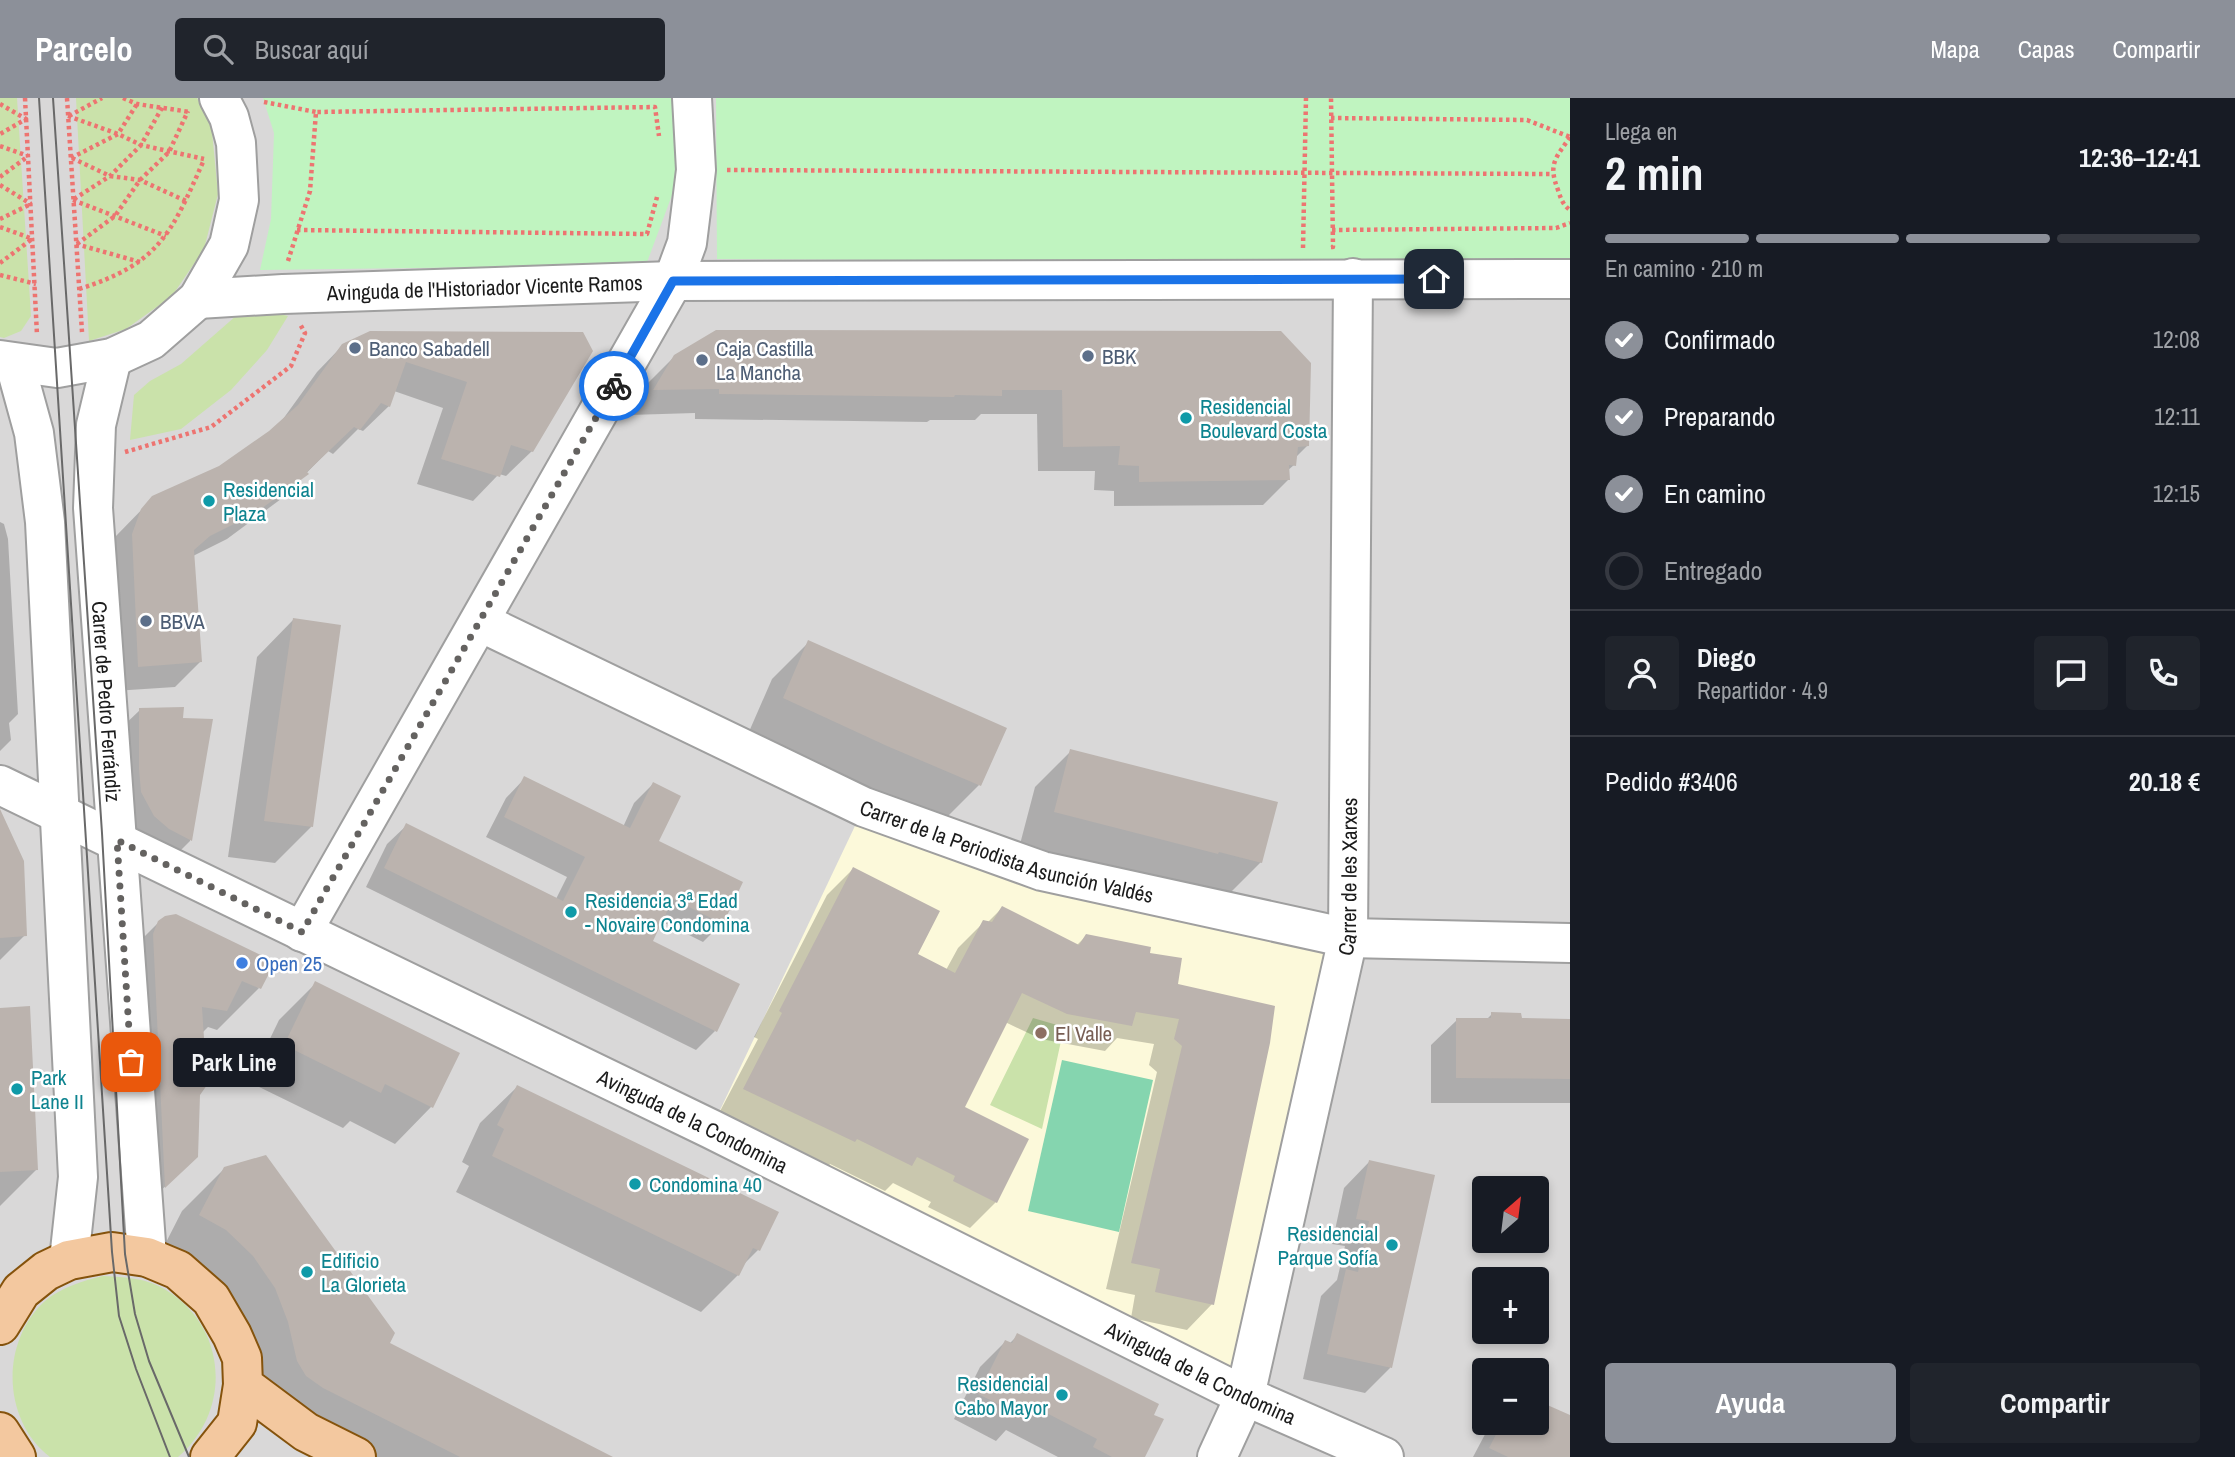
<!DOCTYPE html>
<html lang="es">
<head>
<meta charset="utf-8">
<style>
  :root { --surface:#171b24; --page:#20242c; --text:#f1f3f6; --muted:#9ea1a6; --line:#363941; --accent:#8c9099 }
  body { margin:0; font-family:"Archivo Narrow",sans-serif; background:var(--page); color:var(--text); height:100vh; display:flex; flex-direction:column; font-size:26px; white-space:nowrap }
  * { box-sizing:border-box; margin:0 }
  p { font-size:23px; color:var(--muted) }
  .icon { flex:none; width:38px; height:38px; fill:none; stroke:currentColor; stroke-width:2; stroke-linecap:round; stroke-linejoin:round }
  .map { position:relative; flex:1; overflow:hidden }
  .details { display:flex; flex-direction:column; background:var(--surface); width:665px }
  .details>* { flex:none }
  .needle { width:46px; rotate:28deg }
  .tools { position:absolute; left:1472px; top:1078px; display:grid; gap:14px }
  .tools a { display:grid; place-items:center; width:77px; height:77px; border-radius:7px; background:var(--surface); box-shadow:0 4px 10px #0003; font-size:35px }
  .pin { position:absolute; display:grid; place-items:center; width:60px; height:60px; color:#fff; margin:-30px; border-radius:14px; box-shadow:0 4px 10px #0006 }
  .courier { position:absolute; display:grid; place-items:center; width:70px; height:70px; margin:-35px; border:5px solid #1a73e8; border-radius:50%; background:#fff; color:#222; box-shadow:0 2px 9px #0007 }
  .bubble { position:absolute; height:49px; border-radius:7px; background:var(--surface); box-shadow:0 4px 10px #0003; font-size:23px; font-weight:700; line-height:49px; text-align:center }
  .summary em { font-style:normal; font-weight:700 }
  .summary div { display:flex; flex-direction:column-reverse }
  .summary { display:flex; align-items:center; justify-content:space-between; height:119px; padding:0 35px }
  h1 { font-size:46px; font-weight:700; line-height:52px }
  .bar { display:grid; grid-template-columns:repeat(4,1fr); gap:10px 7px; align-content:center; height:84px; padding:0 35px }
  .bar i { height:9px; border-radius:5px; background:var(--line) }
  .bar .on { background:var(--accent) }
  .bar p { grid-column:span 4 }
  .line { display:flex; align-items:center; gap:18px; padding:0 35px; border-top:2px solid var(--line) }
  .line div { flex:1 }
  .round { display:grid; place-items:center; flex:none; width:74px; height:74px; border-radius:7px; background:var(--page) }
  ol { padding:0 35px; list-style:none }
  li { display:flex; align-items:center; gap:21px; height:77px }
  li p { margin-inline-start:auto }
  li .icon { padding:7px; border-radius:50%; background:var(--accent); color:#fff; stroke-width:4 }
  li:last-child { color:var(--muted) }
  li i { width:38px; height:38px; border:4px solid var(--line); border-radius:50% }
  .cta { display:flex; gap:14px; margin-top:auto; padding:14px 35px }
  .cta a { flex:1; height:80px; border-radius:7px; background:var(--accent); color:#fff; font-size:28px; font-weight:700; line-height:80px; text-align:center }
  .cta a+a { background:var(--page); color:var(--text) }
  header { display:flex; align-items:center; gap:42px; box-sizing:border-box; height:98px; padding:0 35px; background:var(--accent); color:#fff }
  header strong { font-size:33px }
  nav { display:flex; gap:38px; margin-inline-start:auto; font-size:24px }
  .search { width:490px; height:63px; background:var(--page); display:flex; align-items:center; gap:18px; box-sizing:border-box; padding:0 24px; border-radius:7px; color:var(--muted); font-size:26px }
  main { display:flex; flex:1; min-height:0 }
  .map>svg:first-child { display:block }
  .residential { fill:#d9d8d8; fill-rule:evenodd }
  .education { fill:#fcf9da }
  .grass { fill:#cae2aa }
  .park { fill:#c0f4c0 }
  .pitch { fill:#85d5af }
  .shadow { fill:#0003 }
  .building { fill:#bbb3ae }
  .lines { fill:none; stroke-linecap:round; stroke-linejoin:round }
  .minor-casing { stroke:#9f9f9f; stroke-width:42 }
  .major-casing { stroke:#85530c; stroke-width:42 }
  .path { stroke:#ed7471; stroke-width:4.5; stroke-dasharray:3.5 3.5; stroke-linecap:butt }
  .minor { stroke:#fff; stroke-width:38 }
  .major { stroke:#f3c89f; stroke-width:38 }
  .tram { stroke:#696969; stroke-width:2 }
  .done { stroke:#646260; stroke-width:7; stroke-dasharray:0 12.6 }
  .route { stroke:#1a73e8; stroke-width:9 }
  .service-dot { fill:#5c6f8a; stroke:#fff; stroke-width:2.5 }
  .culture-dot { fill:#0f9aa8; stroke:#fff; stroke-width:2.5 }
  .shop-dot { fill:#3f7fe0; stroke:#fff; stroke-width:2.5 }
  .education-dot { fill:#8d6e63; stroke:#fff; stroke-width:2.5 }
  .labels { text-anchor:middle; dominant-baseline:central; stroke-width:5; stroke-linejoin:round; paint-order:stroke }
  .street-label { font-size:21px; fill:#1b1b1b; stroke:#fff }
  .service-label { font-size:21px; fill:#4e5e75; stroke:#fff; text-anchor:start }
  .culture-label { font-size:21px; fill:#0d838f; stroke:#fff; text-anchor:start }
  .shop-label { font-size:21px; fill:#366cbe; stroke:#fff; text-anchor:start }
  .education-label { font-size:21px; fill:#785e54; stroke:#fff; text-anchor:start }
</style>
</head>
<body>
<header>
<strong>Parcelo</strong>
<div class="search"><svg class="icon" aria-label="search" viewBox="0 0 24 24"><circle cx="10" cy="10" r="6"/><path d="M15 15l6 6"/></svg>Buscar aquí</div>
<nav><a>Mapa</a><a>Capas</a><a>Compartir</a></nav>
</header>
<main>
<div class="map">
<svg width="1570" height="1359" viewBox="0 0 1570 1359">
  <rect width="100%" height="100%" fill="#ece7e1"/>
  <path class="residential" d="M0,0H1570V1359H0ZM1484,1090H1536V1143H1484ZM1484,1181H1536V1234H1484ZM1484,1272H1536V1325H1484Z"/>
  <path class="education" d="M864,709L1348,840L1245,1298L711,1031Z"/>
  <path class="grass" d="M0,0H17L31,218L21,233L4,240L0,239Z
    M76,0H197L211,23L218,96L204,151L172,198L126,231L89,243Z
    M263,212L288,218L267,252L231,292L181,331L130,342L134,297L150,283L181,266L237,217Z
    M1033,920L1064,929L1042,1031L990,1007Z
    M103,1178C125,1179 147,1180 166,1192C228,1230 232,1313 178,1359H50C2,1322 0,1244 45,1203C62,1189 82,1183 103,1178Z"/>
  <path class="park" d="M263,0H675L680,37L675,89L646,167L260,172L271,121L274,35Z
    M716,0H1570V165L717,161Z"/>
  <path class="pitch" d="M1062,962L1153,982L1119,1134L1028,1113Z"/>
  <path class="shadow" d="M1280,235L1308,347L1295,360L1294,367L1287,373L1288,382L1263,407L1114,408V393L1094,392L1095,373H1038L1037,316H981L975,322H930L927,324L695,321V315L630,317L648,285L675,258Z
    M582,236L532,353L506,378L499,376L473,403L417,386L443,310L394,293L389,308L363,333L358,331L333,356L328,353L281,401L227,441L193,458L200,564L175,589L114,593L107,463L116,438L153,400L220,370L278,328L317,274L343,247Z
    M0,424L4,426L8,441L18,616L9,625L11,642L0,653Z
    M293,522L311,729L275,765L228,759L257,559Z
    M809,544L979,687L943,723L748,636L772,581Z
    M140,612L181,622L211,623L190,743L171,762L135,737L120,631Z
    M1071,653L1261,764L1224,801L1019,750L1035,689Z
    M525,680L623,729L634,705L653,686L657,743L722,825L703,844L661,823L650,844L715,933L696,952L366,789L387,746L407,727L556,801L567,779L486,739L506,700Z
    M0,733L25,837L0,862Z
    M853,771L916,857L946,872L958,850L984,824H988L1002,810L1076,848L1086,838L1148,856L1176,887L1212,1206L1187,1232L1131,1220L1135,1197L1106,1191L1157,974L1149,967L1154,946L1117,940L1105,953L1041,941L1005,924L963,1010L996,1104L970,1130L928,1109L931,1104L893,1085L885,1093L830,1066L828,1069L718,1017L758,941L754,939L827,797Z
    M159,824L259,890L217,932L208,929L202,935L196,1058L123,1130L111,879L116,867Z
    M316,885L458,956L431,1009L395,1046L350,1023L343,1030L249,984L279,922Z
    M0,911L36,1072L0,1108Z
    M1492,916L1520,922H1570V1005H1431V947L1457,922H1486Z
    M517,989L776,1115L758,1152L742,1168L738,1177L701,1214L456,1094L469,1068L462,1064L480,1025Z
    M1369,1064L1390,1270L1365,1295L1303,1281L1321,1198L1337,1182L1345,1148L1332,1146L1344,1090Z
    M225,1070L387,1246L609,1359H333L253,1293L158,1160L182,1113Z
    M1018,1237L1143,1359H1058L1006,1332L996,1343L954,1321L980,1269L1005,1244L1009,1246Z
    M1570,1319V1359H1473L1491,1325H1536Z"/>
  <path class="building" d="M716,232L1281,233L1311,265L1309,348L1298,349L1296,368L1289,367L1290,382L1139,384V368L1118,367L1120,348L1063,349L1062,292H1002V298L955,297L954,299L719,296V291L653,292L674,257Z
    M370,233L583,234L593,253L533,354L511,347L500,379L441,361L467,284L406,264L390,309L381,305L360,332L354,329L307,374L309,376L254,416L210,438L194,452L202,564L138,569L132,436L141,411L152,398L219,368L269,333L298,307L342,246Z
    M293,520L341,527L313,729L264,723Z
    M808,542L1007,630L981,688L887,648L783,600Z
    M184,609L183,620L213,621L192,743L169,731L154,718L141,694L139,671V610Z
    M1070,651L1278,704L1262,765L1219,754L1218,756L1054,714Z
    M524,678L630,730L653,684L681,698L659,743L743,784L723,826L673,801L653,843L740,886L717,934L384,770L406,725L563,803L585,759L504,719Z
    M0,711L24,763L27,838L0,840Z
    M853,769L940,813L918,856L955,875L983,822L992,824L1002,808L1079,847L1086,836L1151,849L1150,855L1182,860L1178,886L1275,908L1270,945L1214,1207L1155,1194L1160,1171L1131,1165L1182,948L1174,941L1179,921L1136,914L1132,928L1067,916L1022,895L965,1009L1029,1041L997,1105L953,1083L955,1078L917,1059L912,1068L857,1041L855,1044L743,991L782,915L779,913Z
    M176,816L275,864L261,891L242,883L227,913L202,909L207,987L200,997L198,1059L165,1090L153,836L158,823L165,818Z
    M315,883L460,955L433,1010L385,986L381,995L284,947Z
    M30,908L38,1072L0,1074V910Z
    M1491,914L1521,915L1522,920L1570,921V981L1456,980V920H1491Z
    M517,987L779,1114L760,1153L753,1150L739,1178L492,1058L504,1031L497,1027Z
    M266,1057L395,1235L390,1245L613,1359H460L323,1290L306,1278L297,1263L288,1224L275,1190L253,1158L226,1132L199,1117L224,1069Z
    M1369,1062L1435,1077L1392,1270L1327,1256L1346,1171L1358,1174L1369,1123L1356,1121Z
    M1017,1235L1159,1306L1154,1317L1164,1321L1145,1359H1112L1093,1349L1097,1341L1029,1306L1023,1318L978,1296L1005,1242L1012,1245Z
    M1536,1302L1570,1317V1359H1508L1489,1350L1502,1325H1536Z"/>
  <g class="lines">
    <defs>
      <g id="minor">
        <path id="s1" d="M198,201L283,196L673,183L1570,181"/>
        <path id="s2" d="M112,260L96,327L93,410L147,1159"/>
        <path d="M0,262L57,270L112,260L151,242L198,201L229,147L239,102L236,45L229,19L219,0"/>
        <path d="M15,266L34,335L45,424L78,1079L69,1162"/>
        <path id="s3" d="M480,524L864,709L1042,773L1348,840L1570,845"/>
        <path id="s4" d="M0,687L711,1031L1245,1298L1384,1359"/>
        <path d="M302,834L673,183L687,145L696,72L692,0"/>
        <path id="s5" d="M1217,1359L1245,1298L1348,840L1353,180"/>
      </g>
      <path id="major" d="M0,1227L21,1193L46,1173L69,1162L112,1154L147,1159L178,1172L211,1201L232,1237L242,1260L243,1287L237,1325L210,1359
        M243,1287L306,1334L356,1359
        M0,1334L16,1359"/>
    </defs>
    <use href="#minor" class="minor-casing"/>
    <use href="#major" class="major-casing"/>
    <path class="path" d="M25,0L37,237
      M67,0L82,234
      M123,0L137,6L190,14
      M264,4L316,14
      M0,6L26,21L0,36
      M68,18L118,36L141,47L204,61
      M69,18L102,0
      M1331,20L1527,22L1570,39
      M1570,39C1555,61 1548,66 1558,92C1561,101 1563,107 1570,112
      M0,48L28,58
      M71,60L118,36L137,6
      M72,60L110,78L140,82L186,103
      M727,72L1552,76
      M0,79L27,59
      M0,87L31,106
      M74,101L110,78L141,47L163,8
      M73,102L166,138
      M0,121L31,106
      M0,129L33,141
      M297,132L647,136L657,99
      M1332,132L1556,130L1570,125
      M76,146L140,164
      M77,146L115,118L140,82L169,54L188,13
      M1331,149H1333L1331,0
      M1303,150L1306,0
      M288,163L310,93L316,14L655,9L659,38
      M0,165L32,141
      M0,177L36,186
      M79,191C159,166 171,136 203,64
      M125,354L211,329L291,268L305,235L300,226"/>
    <use href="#minor" class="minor"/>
    <use href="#major" class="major"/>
    <path class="tram" d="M39,0L112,1154L119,1218L136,1271L170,1359
      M53,0L102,735L125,1156L135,1216L149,1263L189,1359"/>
  </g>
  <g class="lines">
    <path class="done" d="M131,964L117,742L302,834L614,288"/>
    <path class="route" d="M614,288L673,183L1434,181"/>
  </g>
  <g class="service-dot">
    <circle cx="355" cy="250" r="7"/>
    <circle cx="1088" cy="258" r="7"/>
    <circle cx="702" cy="262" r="7"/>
    <circle cx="146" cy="523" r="7"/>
  </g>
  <g class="culture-dot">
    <circle cx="1186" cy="320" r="7"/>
    <circle cx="209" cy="403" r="7"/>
    <circle cx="571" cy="814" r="7"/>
    <circle cx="17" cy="991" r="7"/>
    <circle cx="635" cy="1086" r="7"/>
    <circle cx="1392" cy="1147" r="7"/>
    <circle cx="307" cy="1174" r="7"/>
    <circle cx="1062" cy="1297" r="7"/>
  </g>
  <circle class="shop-dot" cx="242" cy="865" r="7"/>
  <circle class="education-dot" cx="1041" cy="935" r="7"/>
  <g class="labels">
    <g class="street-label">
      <text stroke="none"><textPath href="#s1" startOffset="287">Avinguda de l'Historiador Vicente Ramos</textPath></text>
      <text stroke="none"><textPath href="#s2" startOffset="346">Carrer de Pedro Ferrándiz</textPath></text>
      <text stroke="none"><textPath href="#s3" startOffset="576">Carrer de la Periodista Asunción Valdés</textPath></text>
      <text stroke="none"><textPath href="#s5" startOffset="598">Carrer de les Xarxes</textPath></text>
      <text stroke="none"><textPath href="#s4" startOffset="770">Avinguda de la Condomina</textPath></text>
      <text stroke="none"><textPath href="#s4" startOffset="1337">Avinguda de la Condomina</textPath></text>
    </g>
    <g class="service-label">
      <text x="369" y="250">Banco Sabadell</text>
      <text x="716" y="250">Caja Castilla<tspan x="716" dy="24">La Mancha</tspan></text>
      <text x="1102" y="258">BBK</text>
      <text x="160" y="523">BBVA</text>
    </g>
    <g class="culture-label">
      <text x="1200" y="308">Residencial<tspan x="1200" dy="24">Boulevard Costa</tspan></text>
      <text x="223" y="391">Residencial<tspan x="223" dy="24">Plaza</tspan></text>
      <text x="585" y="802">Residencia 3ª Edad<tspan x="585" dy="24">- Novaire Condomina</tspan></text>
      <text x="31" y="979">Park<tspan x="31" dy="24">Lane II</tspan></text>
      <text x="649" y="1086">Condomina 40</text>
      <text x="1378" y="1135" text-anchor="end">Residencial<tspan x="1378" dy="24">Parque Sofía</tspan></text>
      <text x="321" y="1162">Edificio<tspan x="321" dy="24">La Glorieta</tspan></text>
      <text x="1048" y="1285" text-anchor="end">Residencial<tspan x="1048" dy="24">Cabo Mayor</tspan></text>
    </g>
    <g class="shop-label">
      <text x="256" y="865">Open 25</text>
    </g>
    <g class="education-label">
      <text x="1055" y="935">El Valle</text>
    </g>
  </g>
</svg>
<div class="tools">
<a><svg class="needle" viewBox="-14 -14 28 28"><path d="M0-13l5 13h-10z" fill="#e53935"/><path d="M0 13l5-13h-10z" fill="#9ea1a6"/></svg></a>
<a>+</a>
<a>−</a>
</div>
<div class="pin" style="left:131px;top:964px;background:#ea580c"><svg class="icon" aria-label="bag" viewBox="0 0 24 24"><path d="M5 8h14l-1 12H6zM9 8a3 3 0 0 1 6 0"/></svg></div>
<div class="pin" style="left:1434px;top:181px;background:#1f2937"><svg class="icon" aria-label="home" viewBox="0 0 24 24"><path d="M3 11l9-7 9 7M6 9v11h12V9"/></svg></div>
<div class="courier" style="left:614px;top:288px"><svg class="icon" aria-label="bike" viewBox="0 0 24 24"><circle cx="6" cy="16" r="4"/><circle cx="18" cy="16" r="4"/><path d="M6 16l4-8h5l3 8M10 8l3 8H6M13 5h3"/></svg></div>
<div class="bubble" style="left:173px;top:940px;width:122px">Park Line</div>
</div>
<section class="details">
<div class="summary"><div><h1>2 min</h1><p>Llega en</p></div><em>12:36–12:41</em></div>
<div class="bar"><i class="on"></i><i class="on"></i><i class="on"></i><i></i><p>En camino · 210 m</p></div>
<ol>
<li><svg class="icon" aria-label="check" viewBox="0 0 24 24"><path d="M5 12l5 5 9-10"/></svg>Confirmado<p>12:08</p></li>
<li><svg class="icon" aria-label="check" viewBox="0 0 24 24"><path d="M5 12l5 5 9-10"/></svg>Preparando<p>12:11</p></li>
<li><svg class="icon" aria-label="check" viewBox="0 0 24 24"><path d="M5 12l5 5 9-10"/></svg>En camino<p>12:15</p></li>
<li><i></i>Entregado</li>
</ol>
<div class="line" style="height:126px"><a class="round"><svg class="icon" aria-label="person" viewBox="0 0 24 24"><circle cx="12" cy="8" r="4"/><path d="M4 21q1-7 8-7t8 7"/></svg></a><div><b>Diego</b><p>Repartidor · 4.9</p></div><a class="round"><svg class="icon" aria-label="chat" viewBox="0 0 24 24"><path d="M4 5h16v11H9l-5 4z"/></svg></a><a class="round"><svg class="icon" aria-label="phone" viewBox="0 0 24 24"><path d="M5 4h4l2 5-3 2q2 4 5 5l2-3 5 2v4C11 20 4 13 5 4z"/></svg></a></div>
<div class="line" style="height:91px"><div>Pedido #3406</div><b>20.18 €</b></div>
<div class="cta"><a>Ayuda</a><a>Compartir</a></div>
</section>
</main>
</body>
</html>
